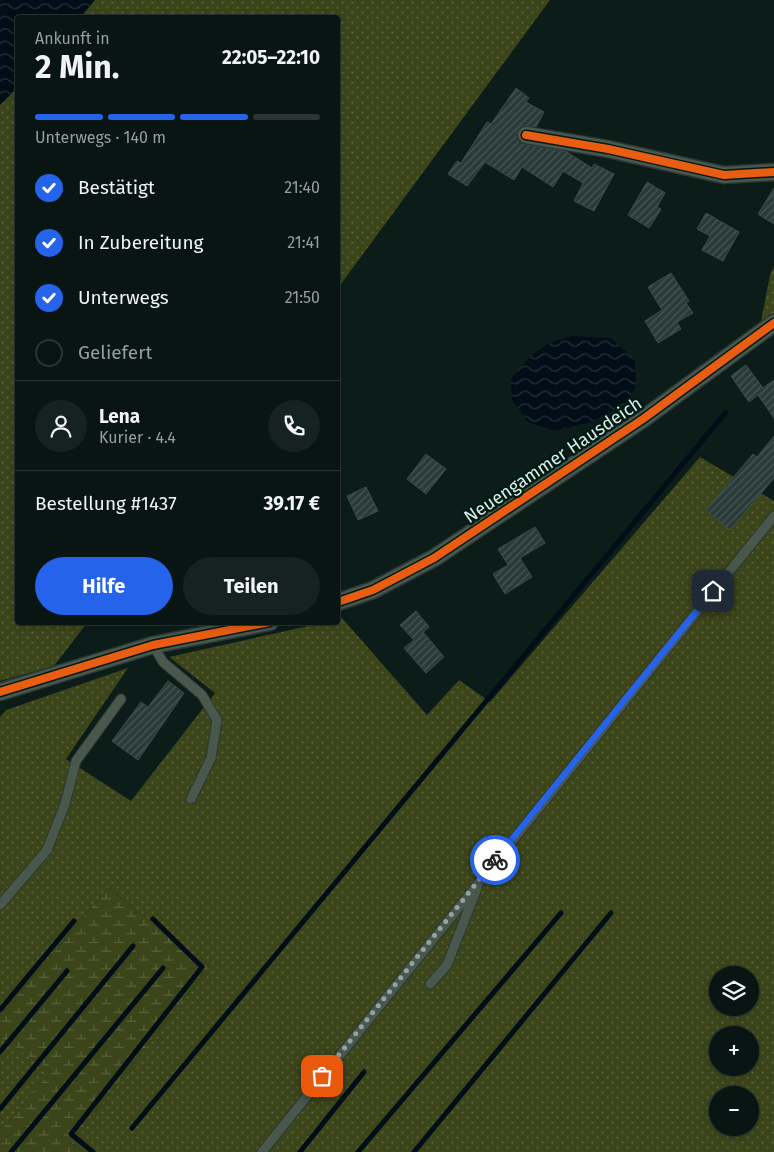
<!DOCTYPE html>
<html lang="de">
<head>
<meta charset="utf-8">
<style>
  :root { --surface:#081513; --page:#162221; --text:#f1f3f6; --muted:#989fa0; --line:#293433; --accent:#2563eb }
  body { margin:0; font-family:"Fira Sans",sans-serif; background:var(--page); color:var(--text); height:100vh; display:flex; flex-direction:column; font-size:19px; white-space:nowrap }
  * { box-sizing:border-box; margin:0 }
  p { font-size:16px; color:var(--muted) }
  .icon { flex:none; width:28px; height:28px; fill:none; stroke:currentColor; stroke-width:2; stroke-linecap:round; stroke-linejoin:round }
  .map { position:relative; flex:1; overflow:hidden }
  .sheet { position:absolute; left:15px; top:15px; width:325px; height:610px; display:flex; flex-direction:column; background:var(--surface); border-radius:5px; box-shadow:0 2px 8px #0003,0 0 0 1px var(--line) }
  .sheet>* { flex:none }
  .fabs { position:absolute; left:709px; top:966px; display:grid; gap:10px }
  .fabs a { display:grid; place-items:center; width:50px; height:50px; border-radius:50%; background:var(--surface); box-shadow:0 2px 8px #0003,0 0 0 1px var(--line); font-size:25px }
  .pin { position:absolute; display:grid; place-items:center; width:42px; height:42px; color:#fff; margin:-21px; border-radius:10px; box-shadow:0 2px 8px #0006 }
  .courier { position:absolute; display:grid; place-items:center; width:50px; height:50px; margin:-25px; border:4px solid #2563eb; border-radius:50%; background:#fff; color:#222; box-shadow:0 1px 6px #0007 }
  .head em { font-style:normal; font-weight:700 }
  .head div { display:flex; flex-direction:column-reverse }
  .head { display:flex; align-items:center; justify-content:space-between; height:85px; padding:0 20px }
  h1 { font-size:32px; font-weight:700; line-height:38px }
  .bar { display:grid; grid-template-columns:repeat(4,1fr); gap:8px 5px; align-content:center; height:60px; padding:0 20px }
  .bar i { height:6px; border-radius:4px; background:var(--line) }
  .bar .on { background:var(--accent) }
  .bar p { grid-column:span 4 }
  .line { display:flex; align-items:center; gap:12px; padding:0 20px; border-top:1px solid var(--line) }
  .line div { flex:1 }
  .round { display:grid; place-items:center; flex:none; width:52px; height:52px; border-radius:26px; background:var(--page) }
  ol { padding:0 20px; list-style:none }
  li { display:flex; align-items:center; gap:15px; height:55px }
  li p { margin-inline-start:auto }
  li .icon { padding:5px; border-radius:50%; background:var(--accent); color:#fff; stroke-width:4 }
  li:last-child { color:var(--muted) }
  li i { width:28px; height:28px; border:2px solid var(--line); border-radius:50% }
  .action { display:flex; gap:10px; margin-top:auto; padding:10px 20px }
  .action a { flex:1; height:58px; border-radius:30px; background:var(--accent); color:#fff; font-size:20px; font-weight:700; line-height:58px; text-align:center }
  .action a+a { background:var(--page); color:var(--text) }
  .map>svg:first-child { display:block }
  .grass { fill:url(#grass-dots); fill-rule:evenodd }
  .wetland { fill:url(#wetland-marsh) }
  .water { fill:url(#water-waves) }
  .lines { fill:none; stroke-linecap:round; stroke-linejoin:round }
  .stream { stroke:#010e17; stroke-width:5 }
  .building { fill:url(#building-hatch); stroke:#3c4b4a }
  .service-casing { stroke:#2a3835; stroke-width:11 }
  .minor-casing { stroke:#2a3835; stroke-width:19 }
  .service { stroke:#49574c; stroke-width:9 }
  .minor { stroke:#49574c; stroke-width:16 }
  .cycleway-casing { stroke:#001b14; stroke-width:11 }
  .cycleway { stroke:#e95d12; stroke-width:8 }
  .done { stroke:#93a4a0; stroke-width:5; stroke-dasharray:0 9 }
  .route { stroke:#2563eb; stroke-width:6 }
  .labels { text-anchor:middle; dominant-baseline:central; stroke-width:5; stroke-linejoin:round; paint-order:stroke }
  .street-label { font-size:18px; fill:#dceee8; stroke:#001b14 }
</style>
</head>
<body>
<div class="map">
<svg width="774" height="1152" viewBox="0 0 774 1152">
  <defs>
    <pattern id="grass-dots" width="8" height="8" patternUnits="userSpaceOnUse" patternTransform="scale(1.25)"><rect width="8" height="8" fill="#3c451a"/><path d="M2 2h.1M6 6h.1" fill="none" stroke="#58603b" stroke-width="1.8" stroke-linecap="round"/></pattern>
    <pattern id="wetland-marsh" width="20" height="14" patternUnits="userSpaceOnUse" patternTransform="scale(1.25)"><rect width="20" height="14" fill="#3c451a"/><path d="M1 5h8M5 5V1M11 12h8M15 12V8" fill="none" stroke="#58603b"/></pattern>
    <pattern id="water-waves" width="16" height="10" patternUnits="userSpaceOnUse" patternTransform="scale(1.25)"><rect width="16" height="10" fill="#010e17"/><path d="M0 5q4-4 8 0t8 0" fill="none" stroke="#253139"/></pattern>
    <pattern id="building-hatch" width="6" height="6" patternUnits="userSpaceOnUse" patternTransform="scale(1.25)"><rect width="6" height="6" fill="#293a39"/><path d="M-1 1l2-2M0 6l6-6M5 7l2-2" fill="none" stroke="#475756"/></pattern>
  </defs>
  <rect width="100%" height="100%" fill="#0b1c19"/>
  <path class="grass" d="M95,0H550L338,288V18H80Z
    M17,88L18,622L87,623L54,666L0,681V105Z
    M774,267V313L761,322L770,275Z
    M700,457L774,501V1152H85L71,1143L209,967L108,888L0,1016V717L6,710L128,668L66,759L131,801L215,693L169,657L322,623L338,622V619L342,618L427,715L459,680L490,702ZM718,975H750V1008H718ZM718,1035H750V1068H718ZM718,1095H750V1128H718Z
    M0,1037L51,1071L0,1132Z"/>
  <path class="wetland" d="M108,888L209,967L71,1143L85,1152H0V1132L51,1071L0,1037V1016Z"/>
  <path class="water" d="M0,0H95L80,17L18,18L17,88L0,105Z
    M571,336L611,338L635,360L636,387L626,403L595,421L555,431L528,422L512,400L511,379C531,354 540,345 571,336Z"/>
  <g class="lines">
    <path class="stream" d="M0,1010L74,921
      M0,1052L67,971
      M0,1109L133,946
      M132,1128L726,412
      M11,1152L163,968
      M93,1152L71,1134L202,967L153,919
      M300,1152L364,1072
      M358,1152L561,913
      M414,1152L611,913"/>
  </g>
  <path class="building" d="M516,88L529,98L526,102L544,112L536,127L523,126L518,129L516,134L519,142L567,152L592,168L594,164L614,174L594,211L574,201L583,183L563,171L553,187L522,167L514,180L485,162L467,186L448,174L457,161L461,163L487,122L491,124Z
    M647,182L665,193L657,207L661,209L649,228L628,215Z
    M774,188V224L758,214Z
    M706,213L739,232L723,261L702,250L710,236L697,229Z
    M671,273L689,301L686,303L693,313L677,322L681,329L658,343L645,321L662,310L648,287Z
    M746,365L763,388L774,380V418L758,395L749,402L731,376Z
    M774,436V478L730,530L706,510L753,454L757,457Z
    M426,454L446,469L426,494L407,479Z
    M366,487L378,511L358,520L347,496Z
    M535,527L545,543L520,558L532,577L505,594L493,574L508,565L498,549Z
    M416,611L429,627L421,634L423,632L444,657L426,673L404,648L414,640L400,625Z
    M168,681L184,693L138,760L112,741L141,702L148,707Z"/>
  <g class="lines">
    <defs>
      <path id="service" d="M153,645L163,662L202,695L217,720L211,758L191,799
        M0,905L47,850L65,804L76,761L121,699
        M430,984L447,965L477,888
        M262,1152L774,516"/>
      <path id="minor" d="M526,135L608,149L724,175L774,172
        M338,602L373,590L434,558L643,419L774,323
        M0,692L153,645L270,622"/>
    </defs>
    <use href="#service" class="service-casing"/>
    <use href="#minor" class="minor-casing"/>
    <use href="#service" class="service"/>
    <use href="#minor" class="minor"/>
    <defs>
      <path id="cycleway" d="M526,135L608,149L724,175L774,172
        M338,602L373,590L434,558L643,419L774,323
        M0,692L153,645L270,622"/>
    </defs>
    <use href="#cycleway" class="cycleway-casing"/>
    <use href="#cycleway" class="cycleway"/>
  </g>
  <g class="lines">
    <path class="done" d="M322,1076L495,860"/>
    <path class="route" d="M495,860L713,591"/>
  </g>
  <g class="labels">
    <g class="street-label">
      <text transform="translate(553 460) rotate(-34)">Neuengammer Hausdeich</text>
    </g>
  </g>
</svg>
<div class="fabs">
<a><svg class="icon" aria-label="layers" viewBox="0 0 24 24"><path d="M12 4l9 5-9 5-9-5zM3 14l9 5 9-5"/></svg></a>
<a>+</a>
<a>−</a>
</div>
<div class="pin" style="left:322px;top:1076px;background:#ea580c"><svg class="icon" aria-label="bag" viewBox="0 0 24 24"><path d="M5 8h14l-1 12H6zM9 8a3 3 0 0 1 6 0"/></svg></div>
<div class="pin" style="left:713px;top:591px;background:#1f2937"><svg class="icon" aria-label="home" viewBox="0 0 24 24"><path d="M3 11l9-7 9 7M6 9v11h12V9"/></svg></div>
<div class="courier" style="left:495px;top:860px"><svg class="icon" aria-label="bike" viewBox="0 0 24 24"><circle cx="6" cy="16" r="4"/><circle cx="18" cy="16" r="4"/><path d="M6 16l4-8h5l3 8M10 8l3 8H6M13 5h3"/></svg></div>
<section class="sheet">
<div class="head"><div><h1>2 Min.</h1><p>Ankunft in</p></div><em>22:05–22:10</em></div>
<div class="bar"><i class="on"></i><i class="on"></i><i class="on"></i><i></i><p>Unterwegs · 140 m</p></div>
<ol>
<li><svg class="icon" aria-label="check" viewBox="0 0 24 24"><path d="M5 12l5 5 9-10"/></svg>Bestätigt<p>21:40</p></li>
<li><svg class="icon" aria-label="check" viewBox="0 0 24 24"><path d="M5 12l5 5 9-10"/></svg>In Zubereitung<p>21:41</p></li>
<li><svg class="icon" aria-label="check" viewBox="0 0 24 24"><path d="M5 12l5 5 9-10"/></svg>Unterwegs<p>21:50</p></li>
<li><i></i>Geliefert</li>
</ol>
<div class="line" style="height:90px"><a class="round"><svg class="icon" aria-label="person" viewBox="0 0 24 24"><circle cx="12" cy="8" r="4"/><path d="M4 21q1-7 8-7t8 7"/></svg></a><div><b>Lena</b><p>Kurier · 4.4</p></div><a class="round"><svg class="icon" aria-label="phone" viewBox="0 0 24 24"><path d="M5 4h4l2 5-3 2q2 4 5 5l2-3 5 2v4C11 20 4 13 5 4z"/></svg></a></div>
<div class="line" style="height:65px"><div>Bestellung #1437</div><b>39.17 €</b></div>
<div class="action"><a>Hilfe</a><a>Teilen</a></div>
</section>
</div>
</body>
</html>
